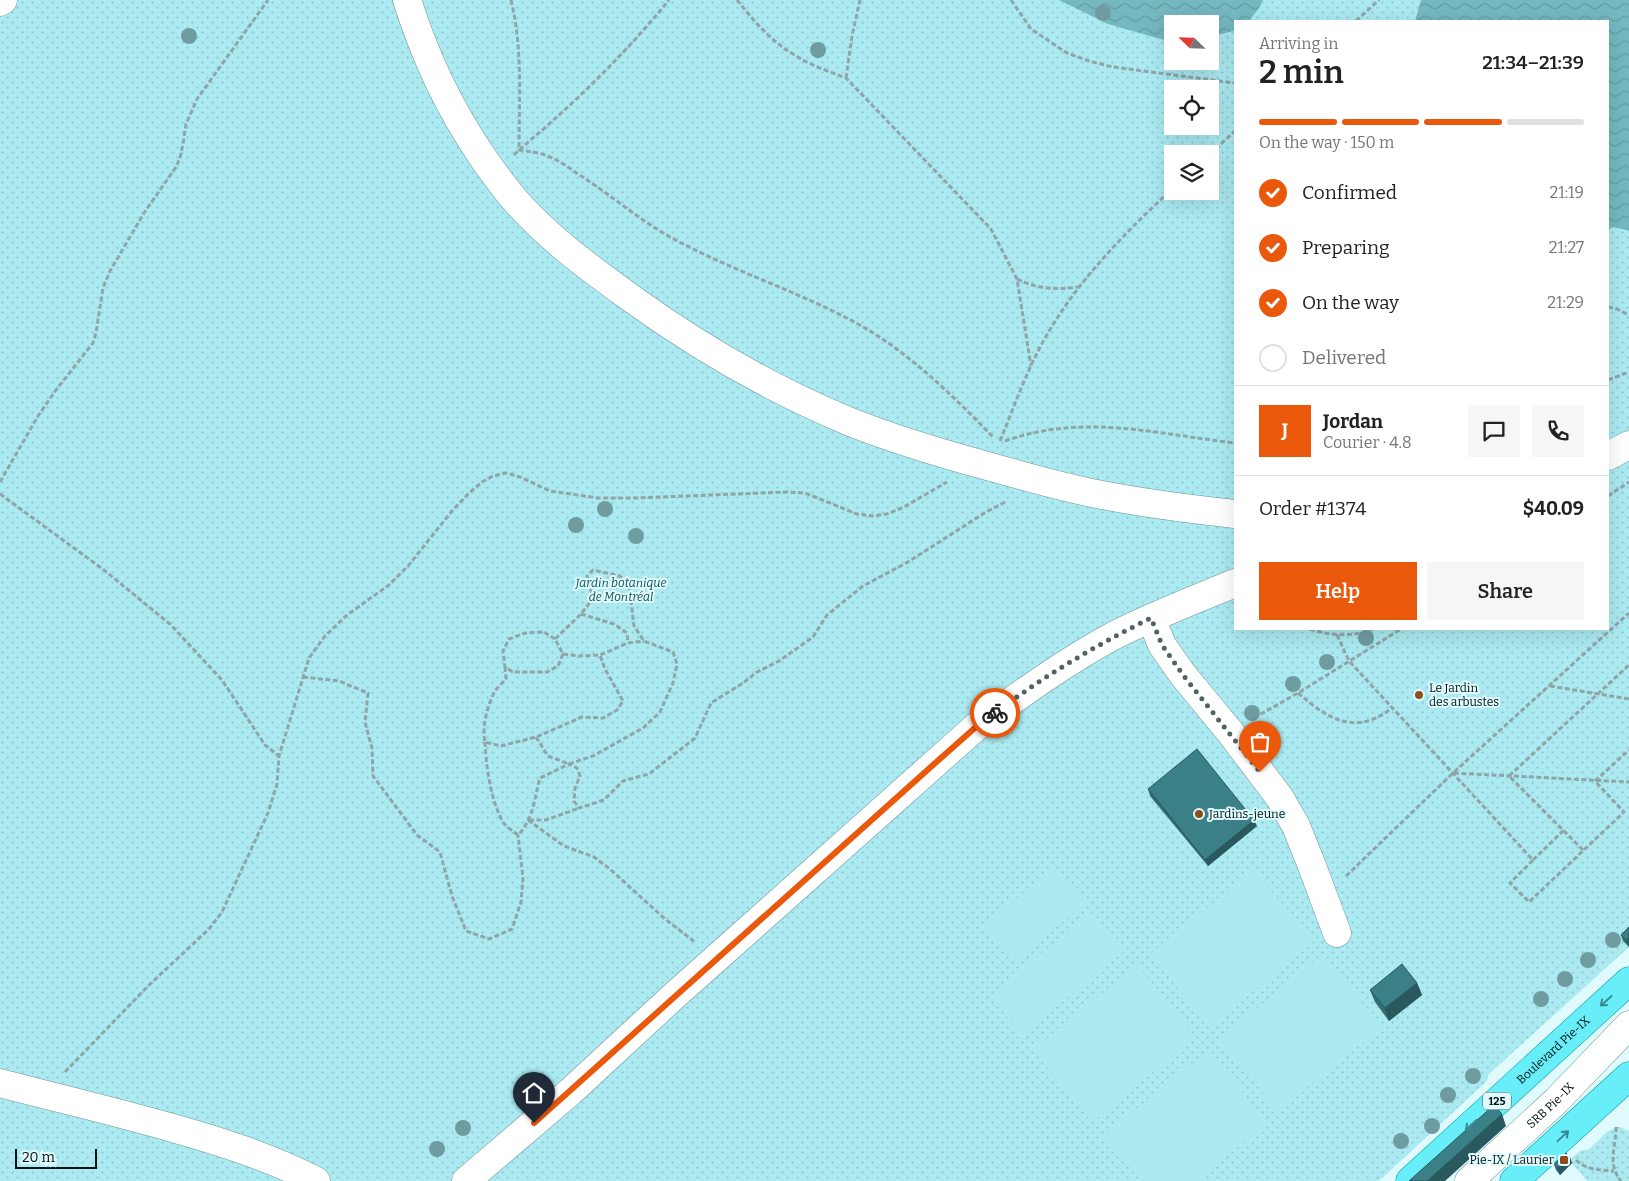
<!DOCTYPE html>
<html lang="en">
<head>
<meta charset="utf-8">
<style>
  :root { --surface:#fff; --page:#f6f6f6; --text:#222; --muted:#767676; --line:#e0e0e0; --accent:#ea580c }
  body { margin:0; font-family:Bitter,serif; background:var(--page); color:var(--text); height:100vh; display:flex; flex-direction:column; font-size:19px; white-space:nowrap }
  * { box-sizing:border-box; margin:0 }
  p { font-size:16px; color:var(--muted) }
  .icon { flex:none; width:28px; height:28px; fill:none; stroke:currentColor; stroke-width:2; stroke-linecap:round; stroke-linejoin:round }
  .map { position:relative; flex:1; overflow:hidden }
  .sheet { position:absolute; left:1234px; top:20px; width:375px; height:610px; display:flex; flex-direction:column; background:var(--surface); border-radius:0px; box-shadow:0 5px 20px #0002 }
  .sheet>* { flex:none }
  .needle { width:32px; rotate:293deg }
  .controls { position:absolute; left:1164px; top:15px; display:grid; gap:10px }
  .controls a { display:grid; place-items:center; width:55px; height:55px; border-radius:0px; background:var(--surface); box-shadow:0 5px 20px #0002; font-size:25px }
  .scale { position:absolute; left:15px; bottom:12px; width:82px; box-sizing:border-box; padding-left:5px; border:2px solid #021113; border-top:0; font-size:14px; line-height:18px; white-space:nowrap; color:#021113; -webkit-text-stroke:4px #e0fbfe; paint-order:stroke }
  .pin { position:absolute; display:grid; place-items:center; width:42px; height:42px; color:#fff; margin:-51px -21px; border-radius:50% 50% 50% 0; rotate:-45deg; box-shadow:0 0 5px #0007 }
  .pin .icon { rotate:45deg }
  .courier { position:absolute; display:grid; place-items:center; width:50px; height:50px; margin:-25px; border:4px solid #ea580c; border-radius:50%; background:#fff; color:#222; box-shadow:0 1px 6px #0007 }
  .summary em { font-style:normal; font-weight:600 }
  .summary div { display:flex; flex-direction:column-reverse }
  .summary { display:flex; align-items:center; justify-content:space-between; height:85px; padding:0 25px }
  h1 { font-size:32px; font-weight:600; line-height:38px }
  .bar { display:grid; grid-template-columns:repeat(4,1fr); gap:8px 5px; align-content:center; height:60px; padding:0 25px }
  .bar i { height:6px; border-radius:4px; background:var(--line) }
  .bar .selected { background:var(--accent) }
  .bar p { grid-column:span 4 }
  .line { display:flex; align-items:center; gap:12px; padding:0 25px; border-top:1px solid var(--line) }
  .line div { flex:1 }
  .round { display:grid; place-items:center; flex:none; width:52px; height:52px; border-radius:0px; background:var(--page) }
  ol { padding:0 25px; list-style:none }
  li { display:flex; align-items:center; gap:15px; height:55px }
  li p { margin-inline-start:auto }
  li .icon { padding:5px; border-radius:50%; background:var(--accent); color:#fff; stroke-width:4 }
  li:last-child { color:var(--muted) }
  li i { width:28px; height:28px; border:2px solid var(--line); border-radius:50% }
  .primary-button { display:flex; gap:10px; margin-top:auto; padding:10px 25px }
  .primary-button a { flex:1; height:58px; border-radius:0px; background:var(--accent); color:#fff; font-size:20px; font-weight:600; line-height:58px; text-align:center }
  .primary-button a+a { background:var(--page); color:var(--text) }
  .map>svg:first-child { display:block }
  .park { fill:url(#park-dots); fill-rule:evenodd }
  .garden { fill:#abeaf1 }
  .water { fill:url(#water-waves) }
  .lines { fill:none; stroke-linecap:round; stroke-linejoin:round }
  .minor-casing { stroke:#6a959a; stroke-width:29 }
  .major-casing { stroke:#0399a5; stroke-width:29 }
  .path { stroke:#8fa5a8; stroke-width:3; stroke-dasharray:5 2.5; stroke-linecap:butt }
  .minor { stroke:#fff; stroke-width:28 }
  .major { stroke:#68eef8; stroke-width:28 }
  .tree { fill:#6f9ca1 }
  .wall { fill:#336d74 }
  .shaded-wall { fill:#29595e }
  .building { fill:#3b7f87; stroke:#29595e }
  .oneway { stroke:#3a8b91 }
  .done { stroke:#506365; stroke-width:5; stroke-dasharray:0 9 }
  .route { stroke:#ea580c; stroke-width:6 }
  .poi-dot { fill:#8e4e19; stroke:#e0fbfe; stroke-width:2 }
  .labels { text-anchor:middle; dominant-baseline:central; stroke-width:4; stroke-linejoin:round; paint-order:stroke }
  .shield { fill:#e0fbfe; stroke:#45575a; stroke-width:1 }
  .shield-label { font-size:11px; font-weight:bold; fill:#021113 }
  .park-label { font-size:12px; font-style:italic; fill:#124f55; stroke:#e0fbfe }
  .poi-label { font-size:12px; fill:#021113; stroke:#e0fbfe; text-anchor:start }
  .street-label { font-size:12px; fill:#021113; stroke:#e0fbfe }
</style>
</head>
<body>
<div class="map">
<svg width="1629" height="1181" viewBox="0 0 1629 1181">
  <defs>
    <pattern id="park-dots" width="8" height="8" patternUnits="userSpaceOnUse" patternTransform="scale(1.25)"><rect width="8" height="8" fill="#abeaf1"/><path d="M2 2h.1M6 6h.1" fill="none" stroke="#92c8ce" stroke-width="1.8" stroke-linecap="round"/></pattern>
    <pattern id="water-waves" width="16" height="10" patternUnits="userSpaceOnUse" patternTransform="scale(1.25)"><rect width="16" height="10" fill="#75b8c0"/><path d="M0 5q4-4 8 0t8 0" fill="none" stroke="#649da4"/></pattern>
  </defs>
  <rect width="100%" height="100%" fill="#e0fbfe"/>
  <path class="park" d="M0,0H1629V935L1623,941L1629,947L1488,1075L1487,1081L1379,1181H0ZM1235,21H1608V629H1235ZM1172,24H1210V61H1172ZM1172,89H1210V126H1172ZM1172,154H1210V191H1172Z
    M1616,1127H1620L1629,1131V1181H1587L1569,1160L1580,1151L1589,1149L1607,1132Z"/>
  <path class="garden" d="M1055,866L1085,903L1015,962L984,925Z
    M1254,870L1313,942L1210,1027L1150,954Z
    M1092,912L1124,951L1022,1035L990,996Z
    M1323,954L1382,1027L1278,1111L1219,1039Z
    M1137,965L1196,1037L1092,1122L1033,1050Z
    M1208,1050L1267,1123L1196,1181H1142L1105,1135Z"/>
  <path class="water" d="M1059,0H1263L1259,8L1249,21H1235V30L1233,31L1210,37V24H1172V41L1171,42L1108,24Z
    M1421,0H1629V232L1628,230L1613,227L1608,230V21H1415Z"/>
  <g class="lines">
    <defs>
      <g id="minor">
        <path d="M407,0C426,59 448,106 483,158C493,172 503,186 514,199C547,237 588,267 628,296C697,346 771,389 848,421C895,440 943,454 991,467C1026,477 1061,487 1097,494C1142,503 1189,509 1235,514"/>
        <path d="M0,2L3,0"/>
        <path d="M1608,456L1629,445"/>
        <path d="M1151,618L1162,645L1183,675L1230,732L1280,798L1296,826L1312,866L1337,933"/>
        <path d="M0,1083C57,1098 113,1111 169,1127C219,1141 270,1157 316,1181"/>
        <path d="M466,1181L570,1092L675,995L977,726C1021,694 1065,662 1113,636C1152,616 1194,600 1235,583"/>
        <path id="s1" d="M1469,1181L1556,1101L1629,1025"/>
      </g>
      <g id="major">
        <path id="s2" d="M1410,1181L1629,981"/>
        <path d="M1514,1181L1629,1076"/>
      </g>
    </defs>
    <use href="#minor" class="minor-casing"/>
    <use href="#major" class="major-casing"/>
    <path class="path" d="M511,0C523,49 519,100 519,150C527,151 534,152 542,154C555,158 567,166 578,174C610,194 639,220 672,238C732,271 798,291 858,324C910,353 953,396 994,438
      M737,0C753,20 771,41 793,54C809,65 828,71 846,78L991,229L1017,279L1031,366
      M1011,0L1031,29L1067,53L1089,61L1113,67L1235,83
      M1356,21L1379,0
      M846,78L852,36L860,0
      M1210,154L1235,131
      M514,155C525,144 537,135 549,124C591,87 633,44 669,0
      M1017,279C1038,289 1056,290 1078,287
      M1608,307L1617,309L1629,315
      M1608,380L1629,372
      M1000,441C1014,407 1026,372 1044,340C1076,282 1124,234 1172,189
      M1005,441C1083,413 1156,434 1235,443
      M0,482L38,416L56,390L93,343L96,333L103,288L110,271L144,213L176,167L180,158L183,144L186,124L197,99L268,0
      M0,494L104,570L171,625L222,680L265,745L279,756
      M1608,496L1629,482
      M581,614L614,624L627,633L628,643
      M1310,629C1330,636 1354,637 1373,629
      M1337,635L1349,661L1533,860L1510,883L1529,902L1624,812L1595,781L1629,750
      M555,639L544,632L525,633L509,639L503,651L505,667L513,672H547L558,666L563,654
      M505,667L506,679C502,683 498,687 495,691C487,706 482,726 485,742L501,746L536,737L582,717L603,718L617,710L623,701L605,669L600,655
      M303,677L339,681L368,693L365,722L372,748L373,776L417,835L440,852L452,896L466,931L489,939L512,929L521,902L523,878L518,835
      M1550,686L1629,699
      M1298,693C1329,720 1356,736 1392,708
      M1254,718L1298,693L1401,629
      M536,737L548,756L569,764L593,756L643,728L660,712L673,683L677,664L673,652L644,641L634,626L629,585L620,576L593,570L587,576L593,598L581,614L555,639L563,654L579,656L600,655L628,643L644,641
      M485,742C486,767 491,801 503,822C506,827 513,831 518,835C534,818 534,799 540,778L569,764L577,768L580,776L575,788L574,801L579,808L604,800L623,781L649,774L695,738L711,703L743,683L757,672L779,661L813,637L827,615L863,586L908,562L986,512L1007,501
      M1454,773L1629,782
      M528,820L564,846L594,857L610,869L665,919L695,942
      M529,820H546L579,808
      M1583,850L1509,776L1629,665
      M1533,860L1564,830
      M1346,876L1453,773L1629,613
      M65,1072L148,986L209,929L222,912L268,813L277,784L279,756L309,658L325,636L347,615L389,585L408,566L452,511L468,494L482,482L493,476L506,473L520,477L550,491L598,498H635L787,492L805,493L857,514L873,516L887,514L904,507L947,482
      M1616,1127C1616,1147 1607,1164 1621,1181
      M1576,1160C1587,1170 1599,1170 1614,1171"/>
    <use href="#minor" class="minor"/>
    <use href="#major" class="major"/>
  </g>
  <g class="tree">
    <circle cx="1103" cy="13" r="8"/>
    <circle cx="189" cy="36" r="8"/>
    <circle cx="818" cy="50" r="8"/>
    <circle cx="605" cy="509" r="8"/>
    <circle cx="576" cy="525" r="8"/>
    <circle cx="636" cy="536" r="8"/>
    <circle cx="1366" cy="638" r="8"/>
    <circle cx="1327" cy="662" r="8"/>
    <circle cx="1293" cy="684" r="8"/>
    <circle cx="1252" cy="713" r="8"/>
    <circle cx="1613" cy="940" r="8"/>
    <circle cx="1588" cy="960" r="8"/>
    <circle cx="1565" cy="979" r="8"/>
    <circle cx="1541" cy="999" r="8"/>
    <circle cx="1473" cy="1076" r="8"/>
    <circle cx="1448" cy="1095" r="8"/>
    <circle cx="1432" cy="1126" r="8"/>
    <circle cx="463" cy="1128" r="8"/>
    <circle cx="1401" cy="1141" r="8"/>
    <circle cx="437" cy="1149" r="8"/>
  </g>
  <path class="wall" d="M1148,789L1257,826L1208,866L1150,796Z
    M1629,927V947L1623,941L1621,935Z
    M1417,983L1422,995L1389,1021L1375,1002L1370,990Z
    M1572,1163L1560,1175L1556,1170L1554,1164Z"/>
  <path class="shaded-wall" d="M1254,820L1257,826L1208,866L1205,860Z
    M1629,938V947L1626,940Z
    M1417,983L1422,995L1389,1021L1385,1008Z
    M1502,1114L1506,1126L1445,1181H1427Z
    M1570,1157L1572,1163L1560,1175L1557,1168Z"/>
  <path class="building" d="M1197,749L1254,820L1205,860L1148,789Z
    M1629,927V938L1626,940L1621,935Z
    M1402,964L1417,983L1385,1008L1370,990Z
    M1494,1105L1502,1114L1427,1181H1409Z
    M1566,1153L1570,1157L1557,1168L1554,1164Z"/>
  <defs><path id="oneway-shaft" d="M-6 0H5M1.5-3L5.5 0L1.5 3" fill="none" stroke-width="1.6" stroke-linecap="round" stroke-linejoin="round" transform="scale(1.25)"/></defs>
  <g class="oneway">
    <use href="#oneway-shaft" transform="translate(1606 1001) rotate(138)"/>
    <use href="#oneway-shaft" transform="translate(1471 1125) rotate(138)"/>
    <use href="#oneway-shaft" transform="translate(1563 1136) rotate(-43)"/>
  </g>
  <g class="lines">
    <path class="done" d="M995,713C1044,676 1096,645 1151,618L1162,645L1183,675L1260,772"/>
    <path class="route" d="M534,1123L933,765L977,726L995,713"/>
  </g>
  <g class="poi-dot">
    <circle cx="1419" cy="695" r="5"/>
    <circle cx="1199" cy="814" r="5"/>
    <rect x="1559" y="1155" width="10" height="10" rx="2.5"/>
  </g>
  <g class="labels">
    <rect class="shield" x="1483" y="1092.5" width="28" height="17" rx="4"/>
    <g class="shield-label">
      <text x="1497" y="1101">125</text>
    </g>
    <g class="park-label">
      <text x="621" y="583">Jardin botanique<tspan x="621" dy="14">de Montréal</tspan></text>
    </g>
    <g class="poi-label">
      <text x="1429" y="688">Le Jardin<tspan x="1429" dy="14">des arbustes</tspan></text>
      <text x="1209" y="814">Jardins-jeune</text>
      <text x="1554" y="1160" text-anchor="end">Pie-IX / Laurier</text>
    </g>
    <g class="street-label">
      <text stroke="none"><textPath href="#s2" startOffset="194">Boulevard Pie-IX</textPath></text>
      <text stroke="none"><textPath href="#s1" startOffset="111">SRB Pie-IX</textPath></text>
    </g>
  </g>
</svg>
<div class="controls">
<a><svg class="needle" viewBox="-14 -14 28 28"><path d="M0-13l5 13h-10z" fill="#e53935"/><path d="M0 13l5-13h-10z" fill="#767676"/></svg></a>
<a><svg class="icon" aria-label="locate" viewBox="0 0 24 24"><circle cx="12" cy="12" r="6"/><path d="M12 2v4M12 18v4M2 12h4M18 12h4"/></svg></a>
<a><svg class="icon" aria-label="layers" viewBox="0 0 24 24"><path d="M12 4l9 5-9 5-9-5zM3 14l9 5 9-5"/></svg></a>
</div>
<div class="scale">20 m</div>
<div class="pin" style="left:1260px;top:772px;background:#ea580c"><svg class="icon" aria-label="bag" viewBox="0 0 24 24"><path d="M5 8h14l-1 12H6zM9 8a3 3 0 0 1 6 0"/></svg></div>
<div class="pin" style="left:534px;top:1123px;background:#1f2937"><svg class="icon" aria-label="home" viewBox="0 0 24 24"><path d="M3 11l9-7 9 7M6 9v11h12V9"/></svg></div>
<div class="courier" style="left:995px;top:713px"><svg class="icon" aria-label="bike" viewBox="0 0 24 24"><circle cx="6" cy="16" r="4"/><circle cx="18" cy="16" r="4"/><path d="M6 16l4-8h5l3 8M10 8l3 8H6M13 5h3"/></svg></div>
<section class="sheet">
<div class="summary"><div><h1>2 min</h1><p>Arriving in</p></div><em>21:34–21:39</em></div>
<div class="bar"><i class="selected"></i><i class="selected"></i><i class="selected"></i><i></i><p>On the way · 150 m</p></div>
<ol>
<li><svg class="icon" aria-label="check" viewBox="0 0 24 24"><path d="M5 12l5 5 9-10"/></svg>Confirmed<p>21:19</p></li>
<li><svg class="icon" aria-label="check" viewBox="0 0 24 24"><path d="M5 12l5 5 9-10"/></svg>Preparing<p>21:27</p></li>
<li><svg class="icon" aria-label="check" viewBox="0 0 24 24"><path d="M5 12l5 5 9-10"/></svg>On the way<p>21:29</p></li>
<li><i></i>Delivered</li>
</ol>
<div class="line" style="height:90px"><b class="round" style="background:var(--accent);color:#fff">J</b><div><b>Jordan</b><p>Courier · 4.8</p></div><a class="round"><svg class="icon" aria-label="chat" viewBox="0 0 24 24"><path d="M4 5h16v11H9l-5 4z"/></svg></a><a class="round"><svg class="icon" aria-label="phone" viewBox="0 0 24 24"><path d="M5 4h4l2 5-3 2q2 4 5 5l2-3 5 2v4C11 20 4 13 5 4z"/></svg></a></div>
<div class="line" style="height:65px"><div>Order #1374</div><b>$40.09</b></div>
<div class="primary-button"><a>Help</a><a>Share</a></div>
</section>
</div>
</body>
</html>
